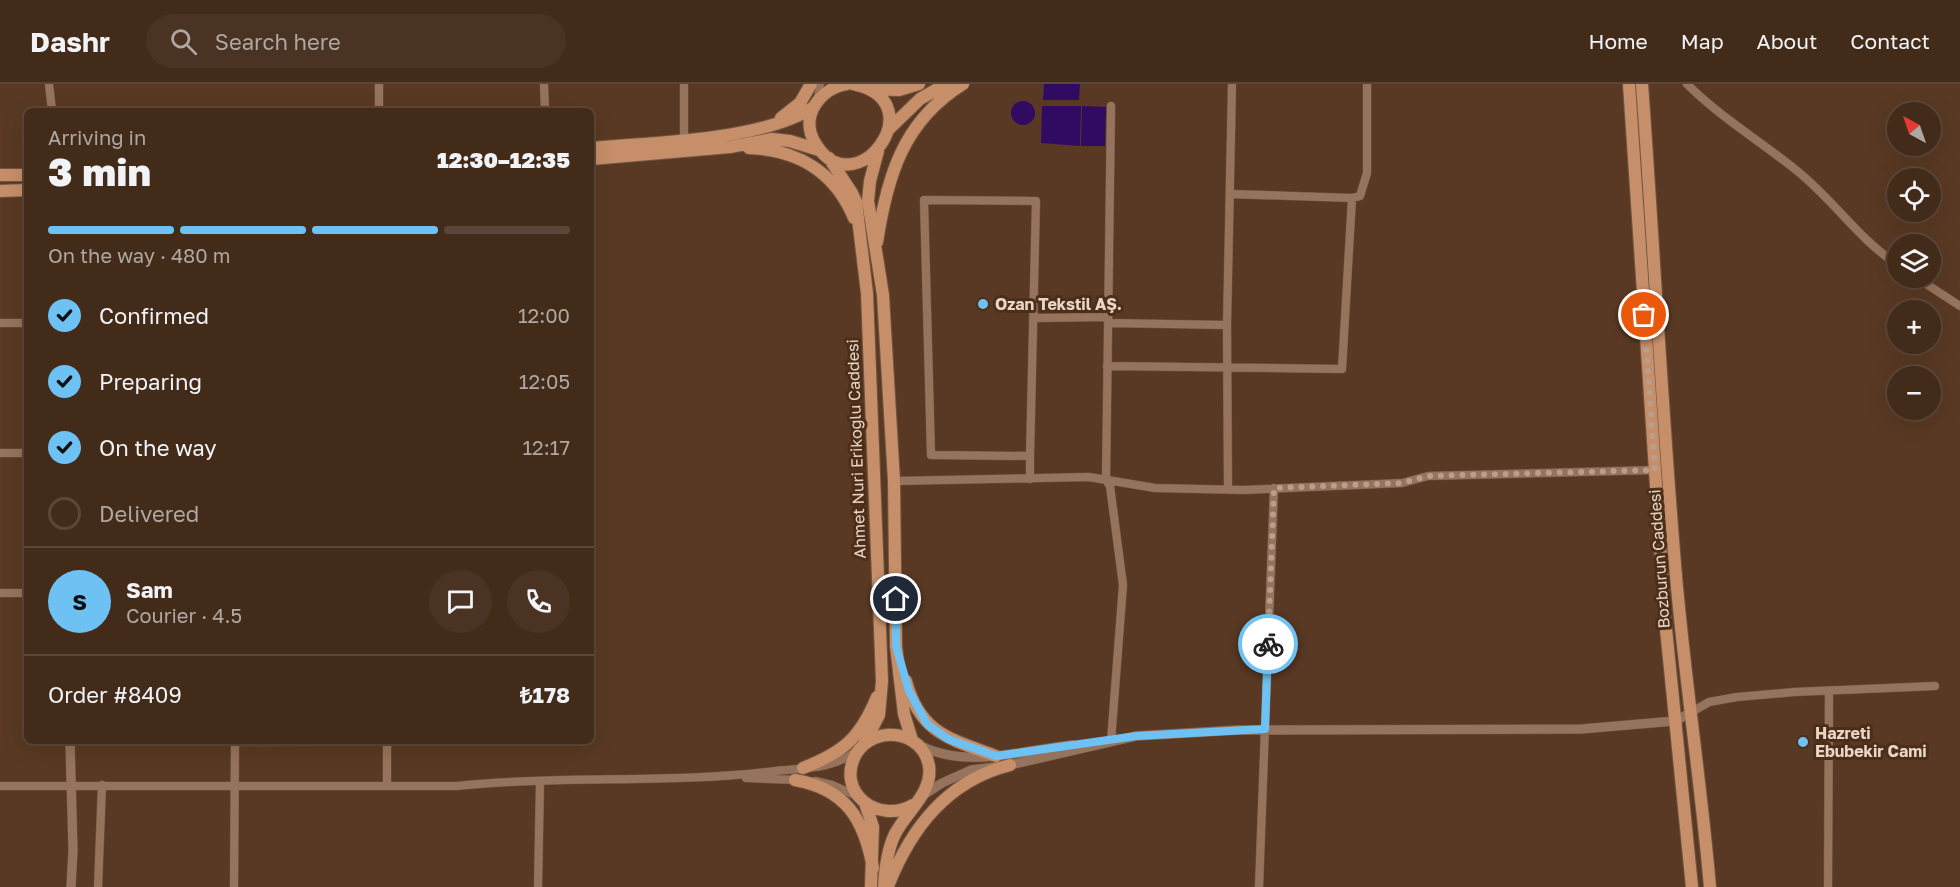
<!DOCTYPE html>
<html lang="en">
<head>
<meta charset="utf-8">
<style>
  :root { --surface:#432b1a; --page:#4a3323; --text:#f1f3f6; --muted:#afa7a2; --line:#5b4739; --accent:#6dc2f3 }
  body { margin:0; font-family:"Golos Text",sans-serif; background:var(--page); color:var(--text); height:100vh; display:flex; flex-direction:column; font-size:22px; white-space:nowrap }
  * { box-sizing:border-box; margin:0 }
  p { font-size:20px; color:var(--muted) }
  .icon { flex:none; width:33px; height:33px; fill:none; stroke:currentColor; stroke-width:2; stroke-linecap:round; stroke-linejoin:round }
  .map { position:relative; flex:1; overflow:hidden }
  .side { position:absolute; left:24px; top:24px; width:570px; height:636px; display:flex; flex-direction:column; background:var(--surface); border-radius:9px; box-shadow:0 6px 24px #0002,0 0 0 2px var(--line) }
  .side>* { flex:none }
  .needle { width:39px; rotate:320deg }
  .fabs { position:absolute; left:1887px; top:18px; display:grid; gap:12px }
  .fabs a { display:grid; place-items:center; width:54px; height:54px; border-radius:50%; background:var(--surface); box-shadow:0 6px 24px #0002,0 0 0 2px var(--line); font-size:30px }
  .pin { position:absolute; display:grid; place-items:center; width:51px; height:51px; color:#fff; margin:-26px; border:3px solid #fff; border-radius:50%; box-shadow:0 2px 6px #0007 }
  .courier { position:absolute; display:grid; place-items:center; width:60px; height:60px; margin:-30px; border:4px solid #6dc2f3; border-radius:50%; background:#fff; color:#222; box-shadow:0 2px 8px #0007 }
  .summary em { font-style:normal; font-weight:800 }
  .summary div { display:flex; flex-direction:column-reverse }
  .summary { display:flex; align-items:center; justify-content:space-between; height:102px; padding:0 24px }
  h1 { font-size:39px; font-weight:800; line-height:45px }
  .bar { display:grid; grid-template-columns:repeat(4,1fr); gap:9px 6px; align-content:center; height:72px; padding:0 24px }
  .bar i { height:8px; border-radius:4px; background:var(--line) }
  .bar .on { background:var(--accent) }
  .bar p { grid-column:span 4 }
  .line { display:flex; align-items:center; gap:15px; padding:0 24px; border-top:2px solid var(--line) }
  .line div { flex:1 }
  .round { display:grid; place-items:center; flex:none; width:63px; height:63px; border-radius:32px; background:var(--page) }
  ol { padding:0 24px; list-style:none }
  li { display:flex; align-items:center; gap:18px; height:66px }
  li p { margin-inline-start:auto }
  li .icon { padding:6px; border-radius:50%; background:var(--accent); color:#111; stroke-width:4 }
  li:last-child { color:var(--muted) }
  li i { width:33px; height:33px; border:3px solid var(--line); border-radius:50% }
  header { display:flex; align-items:center; gap:36px; box-sizing:border-box; height:84px; padding:0 30px; background:var(--surface); border-bottom:2px solid var(--line) }
  header strong { font-size:28px }
  nav { display:flex; gap:33px; margin-inline-start:auto; font-size:21px }
  .search { width:420px; height:54px; background:var(--page); display:flex; align-items:center; gap:15px; box-sizing:border-box; padding:0 21px; border-radius:33px; color:var(--muted); font-size:22px }
  .map>svg:first-child { display:block }
  .water { fill:#310b62 }
  .lines { fill:none; stroke-linecap:round; stroke-linejoin:round }
  .minor-casing { stroke:#715642; stroke-width:9 }
  .tertiary-casing { stroke:#715642; stroke-width:10 }
  .primary-casing { stroke:#715642; stroke-width:14 }
  .minor { stroke:#96735c; stroke-width:8 }
  .tertiary { stroke:#96735c; stroke-width:9 }
  .primary { stroke:#c78f69; stroke-width:12 }
  .done { stroke:#b79e8e; stroke-width:6; stroke-dasharray:0 10.8 }
  .route { stroke:#6dc2f3; stroke-width:8 }
  .poi-dot { fill:#6dc2f3; stroke:#4d2f19; stroke-width:2 }
  .labels { text-anchor:middle; dominant-baseline:central; stroke-width:6; stroke-linejoin:round; paint-order:stroke }
  .poi-label { font-size:16px; font-weight:bold; fill:#e9d5c8; stroke:#4d2f19; text-anchor:start }
  .street-label { font-size:16px; fill:#e9d5c8; stroke:#4d2f19 }
</style>
</head>
<body>
<header>
<strong>Dashr</strong>
<div class="search"><svg class="icon" aria-label="search" viewBox="0 0 24 24"><circle cx="10" cy="10" r="6"/><path d="M15 15l6 6"/></svg>Search here</div>
<nav><a>Home</a><a>Map</a><a>About</a><a>Contact</a></nav>
</header>
<div class="map">
<svg width="1960" height="803" viewBox="0 0 1960 803">
  <rect width="100%" height="100%" fill="#593923"/>
  <path class="water" d="M1044,0H1080L1079,16H1043Z
    M1011 29a12 12 0 1 1 24 0a12 12 0 1 1-24 0Z
    M1042,22H1081L1080,62L1041,59Z
    M1082,22L1106,23L1105,62H1081Z"/>
  <g class="lines">
    <defs>
      <path id="minor" d="M49,0L52,27
        M544,0L545,27
        M1687,0C1720,33 1760,57 1796,86C1833,115 1858,155 1898,181
        M818,15L820,0
        M379,27V0
        M684,55V0
        M1230,110L1352,114L1360,112L1367,89V0
        M924,116L1036,117L1030,372L931,371Z
        M1917,194L1960,222
        M1035,234L1108,233
        M0,239H27
        M1108,239L1227,241L1232,0
        M1227,241L1228,405
        M1107,282L1342,285L1352,114
        M0,369H27
        M1030,395V372
        M894,397L1089,393L1155,404L1244,406L1402,399L1428,392L1655,386
        M0,509H27
        M1690,629L1709,618L1737,613L1794,608L1935,602
        M1111,657L1123,501L1110,402L1106,396L1111,22
        M235,658L387,657
        M746,694L797,696
        M815,697L832,701L857,712
        M0,702H457C563,691 670,700 776,687C803,684 833,685 855,668
        M387,702V657
        M98,803L102,701
        M234,803L235,657
        M538,803L540,697
        M1259,803L1274,404
        M1828,803L1829,607"/>
      <path id="tertiary" d="M70,657L73,766L71,803
        M919,661C967,686 1022,666 1073,661
        M922,712L942,699L971,686L1010,681L1136,652L1238,646L1581,645L1675,637L1690,629"/>
      <path id="primary" d="M847,0C821,4 800,31 814,57C853,128 938,17 853,0
        M1629,0L1665,535L1692,803
        M1642,0C1654,164 1662,329 1676,492C1685,596 1701,699 1710,803
        M869,5L899,6L919,0
        M781,34L800,19L811,0
        M889,45L920,15L946,0
        M591,64C655,58 761,57 814,23
        M749,64C798,66 835,88 854,134
        M878,67L870,97L868,117L883,211L894,397L896,562L904,630L912,656
        M829,74L852,109L856,118L867,209L882,597L879,631L864,660
        M591,75L730,63L772,55L790,57L819,66
        M0,91H27
        M0,107L27,106
        M877,158C887,93 903,37 963,0
        M906,597C920,650 951,655 996,672
        M803,684C844,668 860,654 877,613
        M795,696C846,705 864,735 873,784
        M865,719L873,743L871,803
        M888,802C911,744 947,697 1010,681
        M884,803C885,785 887,766 895,750C906,728 933,709 929,682C923,646 874,640 856,670C835,708 878,741 913,721"/>
    </defs>
    <use href="#minor" class="minor-casing"/>
    <use href="#tertiary" class="tertiary-casing"/>
    <use href="#primary" class="primary-casing"/>
    <use href="#minor" class="minor"/>
    <use href="#tertiary" class="tertiary"/>
    <use href="#primary" class="primary"/>
  </g>
  <g class="lines">
    <path class="done" d="M1268,560L1274,404L1402,399L1428,392L1655,386L1644,231"/>
    <path class="route" d="M896,515V562L909,607L927,640L948,655L996,672L1136,652L1265,645L1268,560"/>
  </g>
  <g class="poi-dot">
    <circle cx="983" cy="220" r="6"/>
    <circle cx="1803" cy="658" r="6"/>
  </g>
  <g class="labels">
    <g class="poi-label">
      <text x="995" y="220">Ozan Tekstil AŞ.</text>
      <text x="1815" y="649">Hazreti<tspan x="1815" dy="18">Ebubekir Cami</tspan></text>
    </g>
    <g class="street-label">
      <text transform="translate(856 365) rotate(-92)">Ahmet Nuri Erikoğlu Caddesi</text>
      <text transform="translate(1659 475) rotate(-94)">Bozburun Caddesi</text>
    </g>
  </g>
</svg>
<div class="fabs">
<a><svg class="needle" viewBox="-14 -14 28 28"><path d="M0-13l5 13h-10z" fill="#e53935"/><path d="M0 13l5-13h-10z" fill="#afa7a2"/></svg></a>
<a><svg class="icon" aria-label="locate" viewBox="0 0 24 24"><circle cx="12" cy="12" r="6"/><path d="M12 2v4M12 18v4M2 12h4M18 12h4"/></svg></a>
<a><svg class="icon" aria-label="layers" viewBox="0 0 24 24"><path d="M12 4l9 5-9 5-9-5zM3 14l9 5 9-5"/></svg></a>
<a>+</a>
<a>−</a>
</div>
<div class="pin" style="left:1644px;top:231px;background:#ea580c"><svg class="icon" aria-label="bag" viewBox="0 0 24 24"><path d="M5 8h14l-1 12H6zM9 8a3 3 0 0 1 6 0"/></svg></div>
<div class="pin" style="left:896px;top:515px;background:#1f2937"><svg class="icon" aria-label="home" viewBox="0 0 24 24"><path d="M3 11l9-7 9 7M6 9v11h12V9"/></svg></div>
<div class="courier" style="left:1268px;top:560px"><svg class="icon" aria-label="bike" viewBox="0 0 24 24"><circle cx="6" cy="16" r="4"/><circle cx="18" cy="16" r="4"/><path d="M6 16l4-8h5l3 8M10 8l3 8H6M13 5h3"/></svg></div>
<section class="side">
<div class="summary"><div><h1>3 min</h1><p>Arriving in</p></div><em>12:30–12:35</em></div>
<div class="bar"><i class="on"></i><i class="on"></i><i class="on"></i><i></i><p>On the way · 480 m</p></div>
<ol>
<li><svg class="icon" aria-label="check" viewBox="0 0 24 24"><path d="M5 12l5 5 9-10"/></svg>Confirmed<p>12:00</p></li>
<li><svg class="icon" aria-label="check" viewBox="0 0 24 24"><path d="M5 12l5 5 9-10"/></svg>Preparing<p>12:05</p></li>
<li><svg class="icon" aria-label="check" viewBox="0 0 24 24"><path d="M5 12l5 5 9-10"/></svg>On the way<p>12:17</p></li>
<li><i></i>Delivered</li>
</ol>
<div class="line" style="height:108px"><b class="round" style="background:var(--accent);color:#111">S</b><div><b>Sam</b><p>Courier · 4.5</p></div><a class="round"><svg class="icon" aria-label="chat" viewBox="0 0 24 24"><path d="M4 5h16v11H9l-5 4z"/></svg></a><a class="round"><svg class="icon" aria-label="phone" viewBox="0 0 24 24"><path d="M5 4h4l2 5-3 2q2 4 5 5l2-3 5 2v4C11 20 4 13 5 4z"/></svg></a></div>
<div class="line" style="height:78px"><div>Order #8409</div><b>₺178</b></div>
</section>
</div>
</body>
</html>
